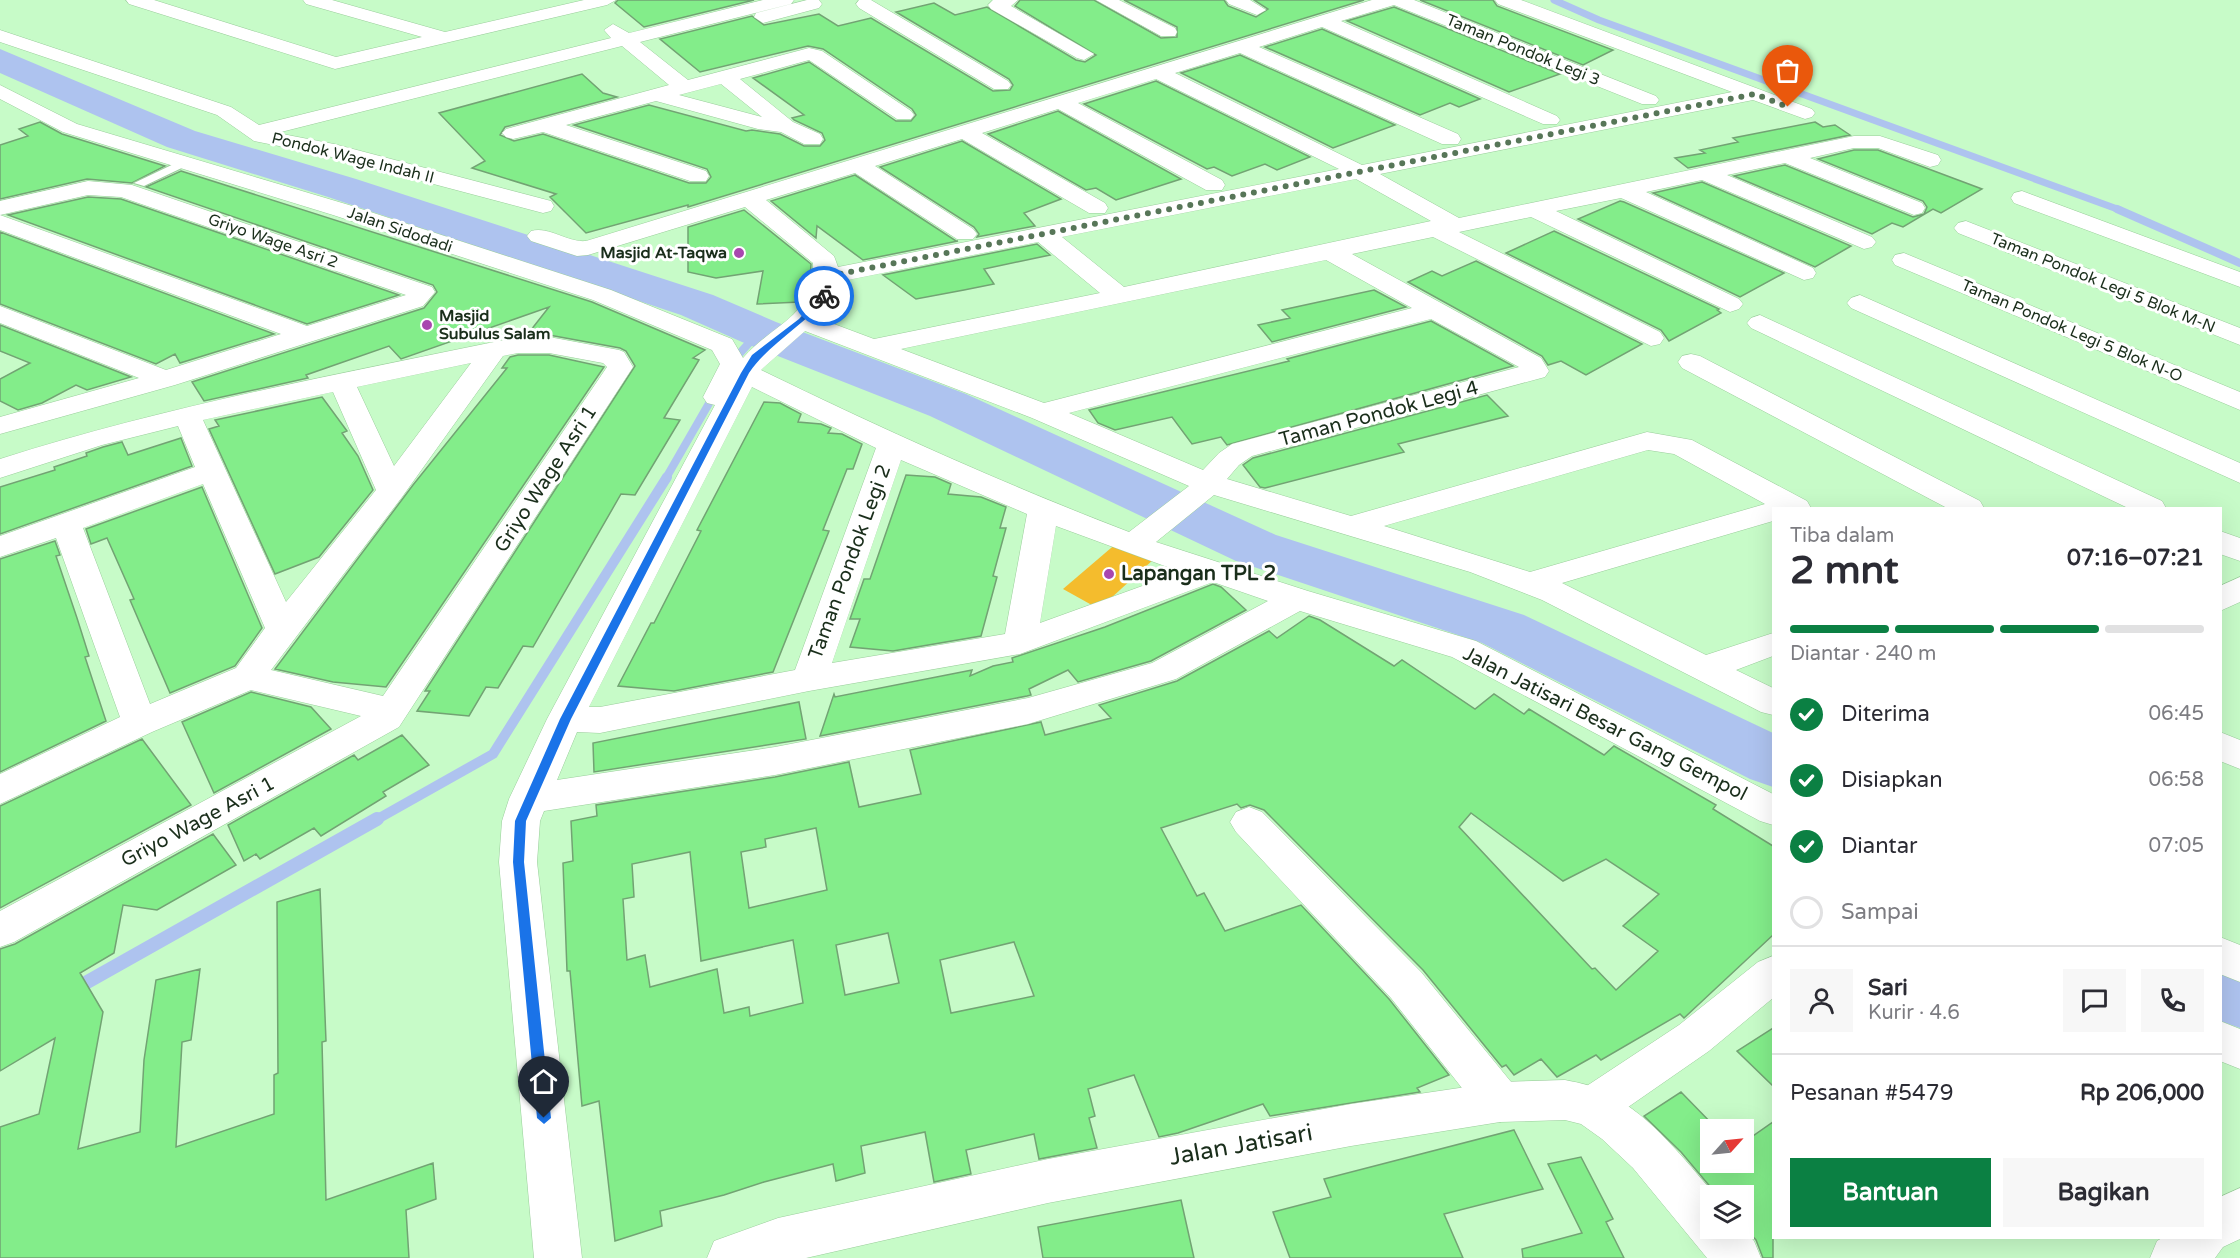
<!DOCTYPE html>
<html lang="id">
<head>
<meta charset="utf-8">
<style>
  :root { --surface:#fff; --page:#f7f7f7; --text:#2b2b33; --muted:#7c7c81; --line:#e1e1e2; --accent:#0b8043 }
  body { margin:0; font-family:"Varela Round",sans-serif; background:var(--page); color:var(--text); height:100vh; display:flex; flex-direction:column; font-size:22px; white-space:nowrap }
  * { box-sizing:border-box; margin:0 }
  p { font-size:20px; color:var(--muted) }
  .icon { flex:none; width:33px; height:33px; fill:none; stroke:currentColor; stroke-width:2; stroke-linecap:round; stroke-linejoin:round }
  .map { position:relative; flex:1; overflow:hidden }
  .panel { position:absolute; left:1772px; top:507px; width:450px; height:732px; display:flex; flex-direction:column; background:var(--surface); border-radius:0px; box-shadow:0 6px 24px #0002 }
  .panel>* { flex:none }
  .needle { width:39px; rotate:63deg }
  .buttons { position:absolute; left:1700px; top:1119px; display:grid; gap:12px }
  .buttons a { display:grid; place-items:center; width:54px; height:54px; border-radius:0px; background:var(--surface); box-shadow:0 6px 24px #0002; font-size:30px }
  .pin { position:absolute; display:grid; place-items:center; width:51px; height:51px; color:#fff; margin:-62px -26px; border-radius:50% 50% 50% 0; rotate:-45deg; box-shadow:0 0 6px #0007 }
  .pin .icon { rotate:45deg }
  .courier { position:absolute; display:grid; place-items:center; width:60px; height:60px; margin:-30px; border:4px solid #1a73e8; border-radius:50%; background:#fff; color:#222; box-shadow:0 2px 8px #0007 }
  .headline em { font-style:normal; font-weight:800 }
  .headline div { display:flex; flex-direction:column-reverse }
  .headline { display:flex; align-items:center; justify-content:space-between; height:102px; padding:0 18px }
  h1 { font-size:39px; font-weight:800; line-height:45px }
  .bar { display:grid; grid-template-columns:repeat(4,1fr); gap:9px 6px; align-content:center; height:72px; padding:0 18px }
  .bar i { height:8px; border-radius:4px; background:var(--line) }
  .bar .selected { background:var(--accent) }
  .bar p { grid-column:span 4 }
  .line { display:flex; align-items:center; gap:15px; padding:0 18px; border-top:2px solid var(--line) }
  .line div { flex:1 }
  .round { display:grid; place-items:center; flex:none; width:63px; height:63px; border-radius:0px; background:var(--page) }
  ol { padding:0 18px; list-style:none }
  li { display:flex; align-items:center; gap:18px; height:66px }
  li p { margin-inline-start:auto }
  li .icon { padding:6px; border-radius:50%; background:var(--accent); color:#fff; stroke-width:4 }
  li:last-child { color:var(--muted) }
  li i { width:33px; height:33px; border:3px solid var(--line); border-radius:50% }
  .button { display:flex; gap:12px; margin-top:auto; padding:12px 18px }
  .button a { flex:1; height:69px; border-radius:0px; background:var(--accent); color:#fff; font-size:24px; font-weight:800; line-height:69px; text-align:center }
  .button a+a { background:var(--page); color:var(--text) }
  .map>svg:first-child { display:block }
  .green { fill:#f4bc2d }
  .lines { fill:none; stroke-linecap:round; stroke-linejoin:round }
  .stream-far3 { stroke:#aec3ef; stroke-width:7 }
  .stream-far2 { stroke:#aec3ef; stroke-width:8 }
  .stream-far1 { stroke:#aec3ef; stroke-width:10 }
  .stream { stroke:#aec3ef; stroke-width:14 }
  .river { fill:#aec3ef; fill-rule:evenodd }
  .building { fill:#83ed8a; stroke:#72a373; stroke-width:1.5; fill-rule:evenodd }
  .service-casing { stroke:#9acd9b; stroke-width:2 }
  .minor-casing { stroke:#9acd9b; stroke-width:1 }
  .tertiary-casing { stroke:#9acd9b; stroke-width:1 }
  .service { fill:#fff; fill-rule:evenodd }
  .minor { fill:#fff; fill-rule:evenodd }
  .tertiary { fill:#fff; fill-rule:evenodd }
  .route { fill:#1a73e8 }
  .done { stroke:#577658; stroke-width:6; stroke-dasharray:0 10.8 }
  .poi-dot { fill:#a847af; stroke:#fff; stroke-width:2 }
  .labels { text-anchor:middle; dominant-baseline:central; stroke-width:6; stroke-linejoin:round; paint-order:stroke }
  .far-street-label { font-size:16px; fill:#1a2e1b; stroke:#fff }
  .far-poi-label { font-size:16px; font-weight:bold; fill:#1a2e1b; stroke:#fff; text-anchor:end }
  .street-label { font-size:20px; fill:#1a2e1b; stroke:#fff }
  .poi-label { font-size:20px; font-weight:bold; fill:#1a2e1b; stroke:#fff; text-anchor:start }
  .near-street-label { font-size:24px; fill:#1a2e1b; stroke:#fff }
</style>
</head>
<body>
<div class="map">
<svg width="2240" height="1258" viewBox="0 0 2240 1258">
  <rect width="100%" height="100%" fill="#c7fbc8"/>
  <path class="green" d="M1118,542L1154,559L1099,609L1063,589Z"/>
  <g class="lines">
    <path class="stream-far3" d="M1554,0L1599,20L2120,210"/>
    <path class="stream-far2" d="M2117,209L2240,263
      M731,363L759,332
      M666,478L715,393"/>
    <path class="stream-far1" d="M374,821L493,754L667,477"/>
    <path class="stream" d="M73,990L377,819"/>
    <path class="river" d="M0,49L195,131L356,179L713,295L776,322L966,394L1276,535L1524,615L1773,733V787L1750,779L1482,643L1236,561L930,416L742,342L681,315L328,197L167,147L0,73Z
      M2220,952L2240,959V1028L2220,1021Z"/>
  </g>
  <path class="building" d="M618,0H754L644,27L615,3Z
    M1020,0H1094L1161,38L1177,37V27L1124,0H1224L1228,6L1256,17L1268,9L1254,0H1364L688,207V205L586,233L550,197L556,194L472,168L485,161L439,113L582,74L603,93L617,97L505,127L500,135L514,141L543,134L689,183H706L711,177L707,169L574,125L649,105L746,131L752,130L780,134L804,146H820L825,140L822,133L794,120L792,118L804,115L753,78L809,62L896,121H911L916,115L912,109L823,49L808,46L700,72L660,39L752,16L764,25L819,14L838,26L871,18L993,91L1010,90L1013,85L1009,79L896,12L934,3L955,15L987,7L1076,60L1085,62L1096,55L1015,6Z
    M1420,0H1493L1497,6L1613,50L1583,65Z
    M1394,7L1560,74L1509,92L1347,21Z
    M1322,29L1480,99L1459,107L1450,103L1420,115L1265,47Z
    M1240,55L1395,125L1333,148L1181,73Z
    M1156,81L1310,157L1277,170L1265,164L1232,176L1214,167L1207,169L1084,104Z
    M1058,111L1181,179L1116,200L1096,188L1086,190L988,134Z
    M40,122L62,134L165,166L132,183L87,179L0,199V145L28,136L19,129Z
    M1815,122L1823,127L1835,125L1850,135L1688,168L1675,158L1705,153L1700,150L1738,142L1733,138Z
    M962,141L1061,199L1024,213L1035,226L977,237L979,234L974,227L880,167Z
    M1854,150H1878L1982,189L1941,213L1933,209L1903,227L1892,223L1872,234L1734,176L1785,165L1913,217L1924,214L1927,207L1923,201L1818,159Z
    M181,171L592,302L705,350L693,358L699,360L664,418L680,420L635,495L621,494L533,647L523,646L498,688L486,687L469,716L417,711L430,691H425L635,366L626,351L620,348L549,335H527L549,307L401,359L389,346L306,375L308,378L204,401L192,382L424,308L437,292L433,285L146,187Z
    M855,175L956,241H958L863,260L817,226L816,238L771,201Z
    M1702,182L1851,246L1815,267L1653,193Z
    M88,197L121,199L399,295L307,324L8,215Z
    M1620,201L1624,202L1784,273L1740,297L1578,219Z
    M744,210L811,264L810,280L800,302L757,304L763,271L716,278L688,272V227Z
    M1554,231L1719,309L1717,310L1721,313L1669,341L1661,330L1506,253Z
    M0,232L274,334L180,363L175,354L156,364L0,304Z
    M1037,244L1050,255L984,269L994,284L964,290L916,299L883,275Z
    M1476,261L1642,344L1586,375L1561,361L1548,365L1542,356L1408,282L1432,271L1442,276Z
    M1374,290L1406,307L1272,342L1258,325L1290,318L1282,310Z
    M1431,321L1513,366L1227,445L1221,437L1192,444L1172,417L1115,430L1098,423L1089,410L1289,361L1287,359Z
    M0,325L131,377L87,390L76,385L42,403L18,410L0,401V379L30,363L0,351Z
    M518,355H549L604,367L386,687L333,682L275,669L413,485L507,368H502L510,357Z
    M1487,395L1508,416L1398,444L1404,452L1265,488L1260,487L1243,465L1253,458Z
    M322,397L347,431L342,433L358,456L373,490L319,557L275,574L209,429L219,426L215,420Z
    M764,402L780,403L801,414L798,422L821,424L831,428L828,433L842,434L862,444L853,469H847L823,530L829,531L773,672L674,691L618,686L651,623H654L701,531L697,530Z
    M181,438L192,466L0,534V487L55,470L54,467L87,456L86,453L103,447L122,442L128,455Z
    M906,475L935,477L951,484L948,494L981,497L1006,507L1000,528H1006L993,576L997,577L981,636L893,651L850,647L860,619H850L864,579H870Z
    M202,487L262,628L235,666L170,693L130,600L134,599L107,538L91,544L86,529Z
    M55,541L60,555L56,556L77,618L89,656L85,657L106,721L0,772V559Z
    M1213,584L1221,587L1246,610L1151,661L1078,682L1068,670L1029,689L1031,695L1027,696L820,736L834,694L835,697L972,670L970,676L993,666L1013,662L1012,658L1105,627Z
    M1309,616L1320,620L1394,666L1402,660L1475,709L1494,694L1524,714L1529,709L1604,755L1614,746L1716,805L1713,809L1773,846V935L1684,1018L1680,1014L1601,1060L1596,1055L1557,1077L1541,1059L1514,1075L1506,1065L1502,1067L1423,970L1264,810L1250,805L1241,808L1237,804L1161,828L1197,896L1204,893L1225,931L1301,905L1389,999L1449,1075L1417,1088L1420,1092L1270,1116L1263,1104L1178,1133L1159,1137L1134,1075L1088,1089L1095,1116L1089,1118L1097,1148L1039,1159L1034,1134L966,1150L971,1174L934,1182L925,1132L861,1146L865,1173L836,1181L833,1164L764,1182L724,1195L660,1211L662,1226L615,1241L599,1101L582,1106L570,971H567L563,863L573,861L571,821L597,816L596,805L775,777L849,762L859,807L921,794L910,750L1041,722L1045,735L1111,718L1099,705L1177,681L1269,631L1277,638ZM1471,813L1563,881L1606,859L1659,894L1623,926L1658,951L1616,990L1595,968L1592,969L1459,827ZM816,828L827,890L749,908L741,852L766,847L765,839ZM690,852L701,961L793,940L803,1003L750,1016L749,1007L724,1013L717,969L650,987L645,955L627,960L623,899L634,897L632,864ZM888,933L899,983L845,995L836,945ZM1014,942L1034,996L951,1013L940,960Z
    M251,692L311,707L331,729L214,793L182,722Z
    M799,702L806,739L594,772L593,743Z
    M402,735L429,765L383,792L386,796L321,836L314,828L260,859L256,854L244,861L228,825L354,755L358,760Z
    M142,739L191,805L0,908V806Z
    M213,834L236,865L157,910L123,905L114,953L80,973L103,1012L78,1149L140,1132L144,1060L156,980L200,969L191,1040L182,1042L176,1147L274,1114V1075L278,1073L277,902L320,889L326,1041L322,1042L326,1200L433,1163L436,1199L406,1210L409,1258H0V1127L39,1114L55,1038L0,1071V949L15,944Z
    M1773,1028V1086L1737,1051Z
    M1681,1092L1718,1130H1710V1162H1743V1143L1773,1122V1258H1763L1756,1240L1743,1226V1196H1718L1681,1152L1644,1116Z
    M1514,1130L1543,1189L1444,1214L1463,1258H1290L1273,1212L1331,1197L1324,1179Z
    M1581,1157L1613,1219L1606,1222L1624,1258H1523L1522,1249L1582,1233L1548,1164Z
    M1181,1200L1194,1258H1043L1038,1227Z"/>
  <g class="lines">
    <defs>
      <path id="service" d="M180,161L190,164L144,186L134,183Z"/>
      <path id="minor" d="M126,0H154L336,57L422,37L306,4L303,0H332L445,32L584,0H616L607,5L335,69L129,4Z
        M763,0H794L791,4L640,42L688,80L809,48L822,51L911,111L914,115L911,119H897L809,60L740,79L793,122L820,134L823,139L820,144H804L781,132L758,129L656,101L566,125L706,171L709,176L706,181H690L543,132L513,139L506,137L502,133L506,129L669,85L622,46L277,133L334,144L551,201L554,206L551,211L543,213L324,155L254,141L217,115L0,42V30L231,107L259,125L611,38L604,30L613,24L629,33ZM721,84L762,117L679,95Z
        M807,0H819L822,4L819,8L763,23L754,17L756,13Z
        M859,0H871L1008,81L1011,85L1008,89H994L859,8L856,4Z
        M993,0H1018L1011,6L1094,54L1084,60L1077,58L991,9L988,5Z
        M1096,0H1119L1175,28L1177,32L1175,36H1161Z
        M1226,0H1250L1266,10L1257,15L1229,4Z
        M1372,0H1414L1656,96L1659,100L1656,104H1642L1394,5L1341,21L1557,116L1560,120L1557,124H1543L1322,27L1259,47L1458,134L1461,139L1458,144H1442L1240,53L1175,73L1362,165L1732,92L1498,4L1495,0H1521L1812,109L1815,113L1812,117L1805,119L1753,100L1380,174L1459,218L1854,136H1880L1938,155L1941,160L1938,165L1930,167L1878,148H1854L1810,158L1922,203L1925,208L1922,213L1914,215L1785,163L1727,175L1872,237L1876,242L1872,247L1864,249L1702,180L1646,192L1813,268L1816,273L1813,278L1804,280L1621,198L1556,211L1739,299L1743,304L1739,309L1730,312L1531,217L1459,232L1660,332L1664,338L1660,344L1651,346L1433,237L1352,254L1541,358L1549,371L1545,377L1252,456L1239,465L1227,479L1351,516L1647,432L1692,440L1807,501L1811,508H1773V521L1562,583L1706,655L1773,633V656L1736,670L1773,688V715L1761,712L1542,600L1470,572L1214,495L1156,542L1308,591L1476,641L1773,794V825L1760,821L1452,657L1300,611L1176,679L1028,724L775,775L544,811L540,821L537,862L582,1258H534L499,862L502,821L509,799L547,719L715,405L707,403L703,397L720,364L712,350L593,300L333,215L63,132L0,99V85L77,124L349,205L611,290L732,339L743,358C772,324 816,316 813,263L745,207L588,255L577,256L531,241L527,236L531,231C550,226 567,243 586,241ZM1156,79L1339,169L838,267L834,256L766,200L855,173L957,239H973L977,234L973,229L875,166L962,139L1089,213H1105L1108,208L1105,203L982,133L1058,109L1206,190H1222L1225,185L1222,180L1078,103ZM1356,179L1431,221L1124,287L1062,237ZM1038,242L1100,293L874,339L818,318L834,296L838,282ZM1326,260L1412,308L1044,403L901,349ZM1431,319L1519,367L1232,444L1219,453L1203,470L1069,413ZM805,331L1032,418L1189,486L1129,532C1004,484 882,429 761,370ZM752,387L876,448L795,670L600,707H589ZM1648,450L1674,454L1765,504L1530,572L1384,526ZM901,460L1027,514L1005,634L832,663ZM1056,526L1181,572L1040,623ZM1213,582L1268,601L1152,663L1028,698L775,747L557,780L577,732L600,733L809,691L1020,654Z
        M88,181L132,185L432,287L435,292L423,306L175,385L0,434V417L139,378L0,323V306L166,370L281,334L0,230V215L307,326L406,295L121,197L88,195L0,215V201Z
        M2022,191L2240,272V287L2014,203L2011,198L2014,193Z
        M1966,221L2240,328V345L1958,233L1954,228L1958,223Z
        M1904,253L2240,392V410L1895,265L1892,260L1895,255Z
        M1860,295L2240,463V483L1851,308L1847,303L1851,298Z
        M1760,315L2162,501L2166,508H2128L1751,328L1747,323L1751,318Z
        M518,337H549L619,350L624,352L633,367L399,727L14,942L0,947V911L361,716L251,690L152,732L0,804V774L120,717L56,538L0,557V536L195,467L178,426L102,445L0,478V459C169,405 345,373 518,337ZM518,353H549L603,363L607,367L383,696L271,670L402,497L503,356ZM471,363L394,466L357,387ZM333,392L376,490L286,602L203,420ZM203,484L265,628L236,668L150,704L83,528Z
        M1691,354L1700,356L1980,501L1984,508H1947L1682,368L1678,362L1682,356Z
        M2220,531L2240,538V561L2220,554Z
        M2240,577V602L2220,611V586Z
        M2220,732L2240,740V769L2220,761Z
        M1249,807L1262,812L1421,972L1516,1088L1522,1102L1516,1116L1500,1122L1484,1116L1391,998L1236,832L1230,822L1236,812Z
        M2220,937L2240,945V982L2220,974Z
        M1773,956V998L1709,1051L1608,1121L1592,1127L1576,1121L1570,1107L1576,1093L1679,1025L1758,962Z
        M2220,1021L2240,1029V1069L2220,1061Z
        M2240,1188V1239L2223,1247L2215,1258H2150L2157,1241L2162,1238H2220V1197Z"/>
      <path id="tertiary" d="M1565,1080C1580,1083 1596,1086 1609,1094C1653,1118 1684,1159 1716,1196H1710V1228H1743L1754,1241L1761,1258H1707L1633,1168L1602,1139L1581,1124L1565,1120L1500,1122L1351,1146L1048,1203L806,1258H707L714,1241L778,1218L1048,1159L1351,1104L1500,1082Z"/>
    </defs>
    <use href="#service" class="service-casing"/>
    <use href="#minor" class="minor-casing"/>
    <use href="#tertiary" class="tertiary-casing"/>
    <use href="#service" class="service"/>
    <use href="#minor" class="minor"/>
    <use href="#tertiary" class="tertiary"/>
  </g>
  <path class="route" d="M821,295L828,296C804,326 768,344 749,373L571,719L526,821L524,862L551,1118L544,1124L537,1118L513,862L515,821L560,719L741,373L752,355L799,319Z"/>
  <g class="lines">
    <path class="done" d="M824,296L829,276L1755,94L1788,107"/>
  </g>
  <g class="poi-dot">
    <circle cx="739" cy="253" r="6"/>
    <circle cx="427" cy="325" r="6"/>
    <circle cx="1109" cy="574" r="6"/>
  </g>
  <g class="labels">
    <g class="far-street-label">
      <text transform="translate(1523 50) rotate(22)">Taman Pondok Legi 3</text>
      <text transform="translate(353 158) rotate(14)">Pondok Wage Indah II</text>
      <text transform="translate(400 230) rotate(19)">Jalan Sidodadi</text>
      <text transform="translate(273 241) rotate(19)">Griyo Wage Asri 2</text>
      <text transform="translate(2103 283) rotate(22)">Taman Pondok Legi 5 Blok M-N</text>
      <text transform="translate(2072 331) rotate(23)">Taman Pondok Legi 5 Blok N-O</text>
    </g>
    <g class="far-poi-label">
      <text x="727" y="253">Masjid At-Taqwa</text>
      <text x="439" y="316" text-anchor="start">Masjid<tspan x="439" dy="18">Subulus Salam</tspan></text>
    </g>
    <g class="street-label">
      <text transform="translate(1379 414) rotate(-15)">Taman Pondok Legi 4</text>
      <text transform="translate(546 479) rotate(-57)">Griyo Wage Asri 1</text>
      <text transform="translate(850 562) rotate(-70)">Taman Pondok Legi 2</text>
      <text transform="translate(1605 724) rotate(27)">Jalan Jatisari Besar Gang Gempol</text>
      <text transform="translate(198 822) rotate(-28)">Griyo Wage Asri 1</text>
    </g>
    <g class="poi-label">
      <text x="1121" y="574">Lapangan TPL 2</text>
    </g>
    <g class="near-street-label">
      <text transform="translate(1241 1145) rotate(-10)">Jalan Jatisari</text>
    </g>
  </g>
</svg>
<div class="buttons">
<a><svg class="needle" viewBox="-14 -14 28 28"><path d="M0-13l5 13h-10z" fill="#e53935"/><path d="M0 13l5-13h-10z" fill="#7c7c81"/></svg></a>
<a><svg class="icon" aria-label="layers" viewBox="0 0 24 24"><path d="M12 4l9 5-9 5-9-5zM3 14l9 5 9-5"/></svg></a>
</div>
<div class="pin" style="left:1788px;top:107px;background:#ea580c"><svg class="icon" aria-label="bag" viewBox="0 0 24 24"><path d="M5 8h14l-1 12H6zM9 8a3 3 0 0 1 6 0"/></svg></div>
<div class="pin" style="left:544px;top:1118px;background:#1f2937"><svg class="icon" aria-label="home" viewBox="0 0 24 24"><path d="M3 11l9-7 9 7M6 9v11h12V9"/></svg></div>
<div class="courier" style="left:824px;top:296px"><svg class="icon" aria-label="bike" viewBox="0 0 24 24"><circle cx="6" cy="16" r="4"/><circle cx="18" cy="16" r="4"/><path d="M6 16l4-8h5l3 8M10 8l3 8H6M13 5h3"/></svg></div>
<section class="panel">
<div class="headline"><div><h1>2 mnt</h1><p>Tiba dalam</p></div><em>07:16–07:21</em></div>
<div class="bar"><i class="selected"></i><i class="selected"></i><i class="selected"></i><i></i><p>Diantar · 240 m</p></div>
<ol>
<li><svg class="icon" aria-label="check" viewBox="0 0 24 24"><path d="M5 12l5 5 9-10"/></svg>Diterima<p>06:45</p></li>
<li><svg class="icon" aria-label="check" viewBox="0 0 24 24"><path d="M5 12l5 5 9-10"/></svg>Disiapkan<p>06:58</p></li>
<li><svg class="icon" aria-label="check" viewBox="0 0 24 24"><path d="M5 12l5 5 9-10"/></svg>Diantar<p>07:05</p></li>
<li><i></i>Sampai</li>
</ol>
<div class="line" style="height:108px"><a class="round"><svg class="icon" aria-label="person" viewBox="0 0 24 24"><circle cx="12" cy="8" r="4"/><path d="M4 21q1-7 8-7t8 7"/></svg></a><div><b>Sari</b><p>Kurir · 4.6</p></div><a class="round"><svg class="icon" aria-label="chat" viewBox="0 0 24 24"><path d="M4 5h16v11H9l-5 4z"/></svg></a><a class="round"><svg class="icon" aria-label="phone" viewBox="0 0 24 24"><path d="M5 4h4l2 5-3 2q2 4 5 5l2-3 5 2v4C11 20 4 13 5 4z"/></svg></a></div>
<div class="line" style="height:78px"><div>Pesanan #5479</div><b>Rp 206,000</b></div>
<div class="button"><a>Bantuan</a><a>Bagikan</a></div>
</section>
</div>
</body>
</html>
